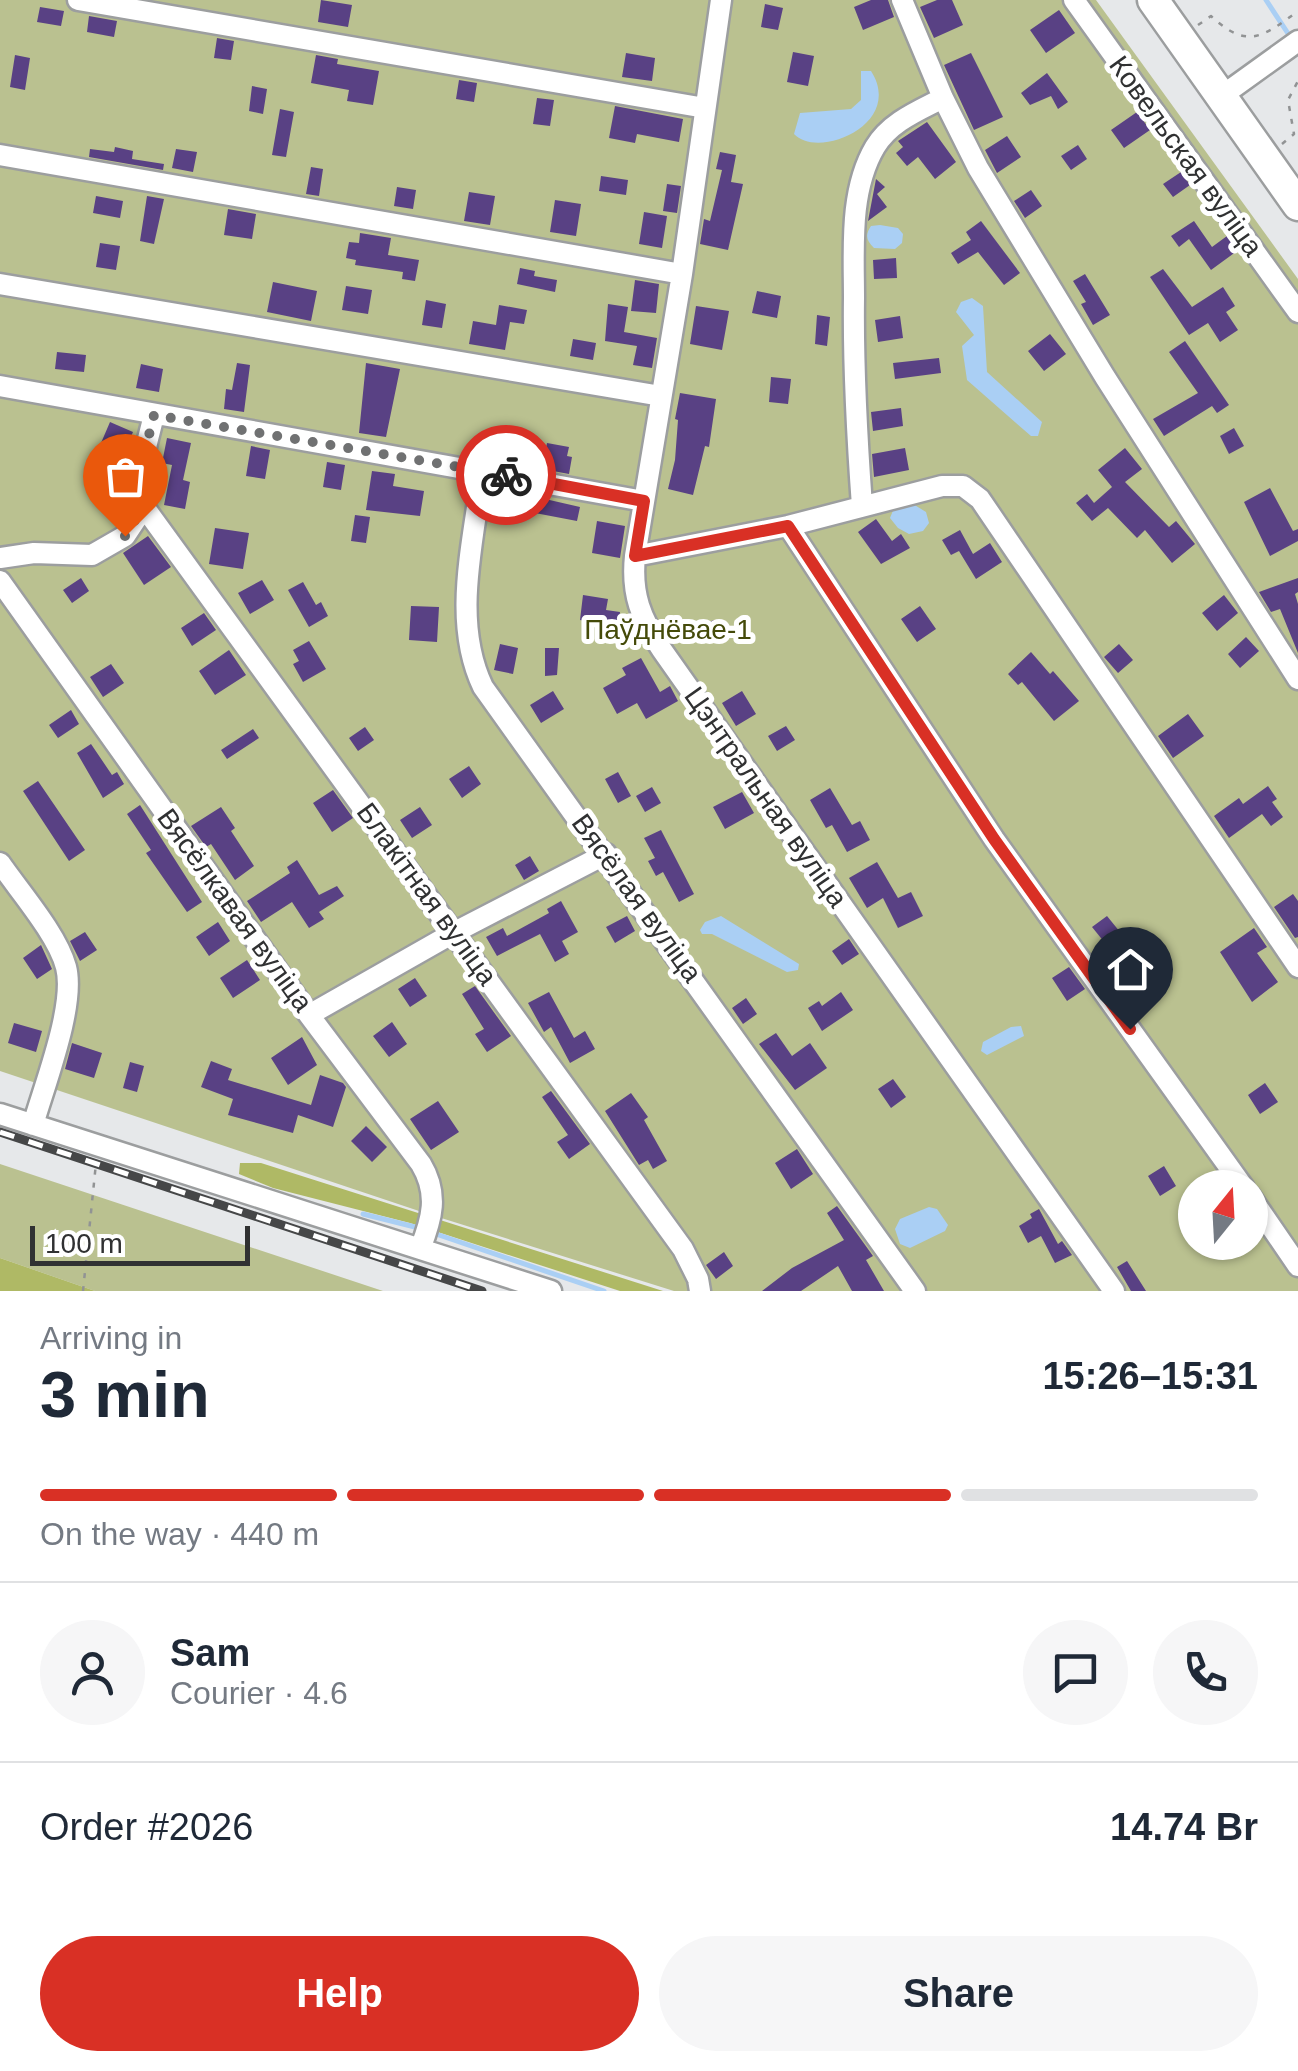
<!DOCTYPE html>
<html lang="en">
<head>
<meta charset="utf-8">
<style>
  :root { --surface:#fff; --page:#f6f6f7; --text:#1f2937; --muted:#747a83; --line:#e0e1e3; --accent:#d93025 }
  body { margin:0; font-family:Helvetica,sans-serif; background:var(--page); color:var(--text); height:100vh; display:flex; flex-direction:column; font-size:38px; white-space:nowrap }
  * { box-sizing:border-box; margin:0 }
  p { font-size:32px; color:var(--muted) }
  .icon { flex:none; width:55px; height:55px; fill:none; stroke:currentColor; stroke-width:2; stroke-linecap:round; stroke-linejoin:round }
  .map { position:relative; height:1291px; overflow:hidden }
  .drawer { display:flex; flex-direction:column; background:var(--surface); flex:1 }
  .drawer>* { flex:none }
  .needle { width:65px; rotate:18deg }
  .controls { position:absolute; left:1178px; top:1170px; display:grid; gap:20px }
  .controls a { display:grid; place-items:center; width:90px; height:90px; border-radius:50%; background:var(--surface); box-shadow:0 2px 8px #0004; font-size:50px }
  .scale { position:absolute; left:30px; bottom:25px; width:220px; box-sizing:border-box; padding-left:10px; border:5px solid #303132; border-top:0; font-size:28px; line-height:35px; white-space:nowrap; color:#303132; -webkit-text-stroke:8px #fff; paint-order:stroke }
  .pin { position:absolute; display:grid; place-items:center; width:85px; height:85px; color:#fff; margin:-102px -42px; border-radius:50% 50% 50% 0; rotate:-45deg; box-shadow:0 0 10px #0007 }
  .pin .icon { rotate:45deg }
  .courier { position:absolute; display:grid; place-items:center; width:100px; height:100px; margin:-50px; border:8px solid #d93025; border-radius:50%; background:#fff; color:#222; box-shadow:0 2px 12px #0007 }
  .head em { font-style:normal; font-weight:600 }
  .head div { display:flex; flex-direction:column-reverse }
  .head { display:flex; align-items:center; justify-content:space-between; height:170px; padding:0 40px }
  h1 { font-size:65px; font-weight:600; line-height:75px }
  .bar { display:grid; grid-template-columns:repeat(4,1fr); gap:15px 10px; align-content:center; height:120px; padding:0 40px }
  .bar i { height:12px; border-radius:8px; background:var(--line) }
  .bar .active { background:var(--accent) }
  .bar p { grid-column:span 4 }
  .line { display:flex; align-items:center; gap:25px; padding:0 40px; border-top:2px solid var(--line) }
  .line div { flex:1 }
  .round { display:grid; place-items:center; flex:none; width:105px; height:105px; border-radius:52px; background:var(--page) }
  .cta { display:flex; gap:20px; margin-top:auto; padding:20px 40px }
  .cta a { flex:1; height:115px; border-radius:60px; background:var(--accent); color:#fff; font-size:40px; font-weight:600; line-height:115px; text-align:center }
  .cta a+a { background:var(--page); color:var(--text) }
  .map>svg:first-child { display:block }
  .green { fill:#bac190; fill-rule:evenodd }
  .forest { fill:#afb965 }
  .water { fill:#aacff4 }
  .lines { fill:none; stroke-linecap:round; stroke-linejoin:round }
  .stream { stroke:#aacff4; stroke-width:5 }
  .building { fill:#594184 }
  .minor-casing { stroke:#9c9e9f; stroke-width:25 }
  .highway-casing { stroke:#9c9e9f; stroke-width:35 }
  .path { stroke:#919394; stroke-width:2.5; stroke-dasharray:5 8; stroke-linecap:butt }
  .minor { stroke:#fff; stroke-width:20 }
  .highway { stroke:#fff; stroke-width:30 }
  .rail-casing { stroke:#464748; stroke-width:9 }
  .rail { stroke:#fff; stroke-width:5; stroke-dasharray:15; stroke-linecap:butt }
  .done { stroke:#707172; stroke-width:10; stroke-dasharray:0 18 }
  .route { stroke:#d93025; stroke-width:12 }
  .labels { text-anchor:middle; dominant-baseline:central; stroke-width:10; stroke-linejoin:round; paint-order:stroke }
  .street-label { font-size:28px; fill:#303132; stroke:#fff }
  .park-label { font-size:28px; fill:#444a09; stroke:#fff }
</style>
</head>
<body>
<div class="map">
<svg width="1298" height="1291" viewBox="0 0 1298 1291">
  <rect width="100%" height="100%" fill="#e6e8ea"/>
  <path class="green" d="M0,0H1096L1298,279V1291H674L422,1212L0,1071ZM1195,1188H1250V1242H1195Z
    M0,1164L383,1291H95L0,1258Z"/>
  <path class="forest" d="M240,1163H261L663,1291H620L410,1223L273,1188L239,1174Z
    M0,1258L95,1291H0Z"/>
  <path class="water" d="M861,71H871C905,124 818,160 794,134L800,113L851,109L861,100Z
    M880,225L898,228L903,234L902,243L895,249L874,248C866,240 865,235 871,226Z
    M972,298L983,306L987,372L1042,422L1038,436H1031L967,380L962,346L974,335L956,312L961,302Z
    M913,504L926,512L929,523L923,531L909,534L898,528L890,518L894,508Z
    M721,916L799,964L798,970L787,972L712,934H702L700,930L705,922Z
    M1021,1026L1024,1036L987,1055L981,1051L983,1042L1011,1027Z
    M929,1207L937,1209L948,1225L945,1231L910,1248L900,1244L895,1229L900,1219Z"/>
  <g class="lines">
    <path class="stream" d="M1266,0L1291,38
      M363,1214L419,1228
      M433,1233L604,1291"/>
  </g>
  <path class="building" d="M321,0L352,5L348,27L318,22Z
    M871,0H888L894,17L863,30L854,7Z
    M937,0H952L963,25L934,38L920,7Z
    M765,4L783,8L778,30L761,27Z
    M40,7L64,11L61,26L37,22Z
    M1059,10L1075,33L1046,53L1030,30Z
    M89,16L117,21L114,37L87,32Z
    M217,38L234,41L231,60L214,58Z
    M793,52L814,56L808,86L787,82Z
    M626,53L655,58L652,81L622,77Z
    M971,53L1003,117L974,130L944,65Z
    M15,55L30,58L25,90L10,87Z
    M316,55L338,59L337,64L379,71L373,105L347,101L349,90L311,83Z
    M1047,73L1068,102L1058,109L1051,96L1030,105L1021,93Z
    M459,80L477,83L474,102L456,99Z
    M252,86L267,89L263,114L249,111Z
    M537,98L554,100L550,126L533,124Z
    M615,106L683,119L679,142L637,134L635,143L609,138Z
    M280,109L294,112L286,157L272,155Z
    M1137,112L1150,130L1124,148L1111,130Z
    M927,122L956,162L935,179L918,157L907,166L896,153L903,147L898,141Z
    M1007,136L1021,157L997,173L985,150Z
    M1078,145L1087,159L1071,170L1061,156Z
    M115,147L133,151L132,159L164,164L163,170L89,157L90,149L114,152Z
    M176,149L197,152L193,172L172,168Z
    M720,152L736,155L731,182L743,184L728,250L700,244L704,219L710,221L722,170L716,169Z
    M311,167L323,169L319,196L306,194Z
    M1181,172L1190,185L1173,197L1163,184Z
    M601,176L628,180L626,195L599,191Z
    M876,179L885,187L877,194L887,207L868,221Z
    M667,184L681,186L677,213L663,211Z
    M397,187L416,190L413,209L394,206Z
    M1031,190L1042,206L1025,218L1014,201Z
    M469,192L495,196L490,225L464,221Z
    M96,196L123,201L120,218L93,213Z
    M147,196L164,199L154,244L140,241Z
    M555,200L581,204L576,236L550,232Z
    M228,209L256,214L252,239L224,235Z
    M644,212L667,216L662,248L639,244Z
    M981,221L1020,273L1004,285L978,252L958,264L951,253L971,240L966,232Z
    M1194,221L1212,247L1227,236L1237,251L1211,270L1189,239L1179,247L1171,236Z
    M360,233L391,238L388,255L419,260L415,281L402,279L403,272L355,265L356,260L346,258L349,242L359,243Z
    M100,243L120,246L116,270L96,267Z
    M896,258L897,278L874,279L873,260Z
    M520,268L535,271L534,276L557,280L555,292L517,284Z
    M1163,269L1192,307L1223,287L1235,306L1226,312L1238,330L1220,342L1208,323L1189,335L1150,277Z
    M1085,274L1110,315L1093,325L1081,304L1086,302L1073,281Z
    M635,280L659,284L656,313L631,311Z
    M273,282L317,291L311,321L267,312Z
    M346,286L372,290L368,314L342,310Z
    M757,291L781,296L777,318L752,313Z
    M426,300L446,304L442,328L422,325Z
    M608,304L628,307L624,332L657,338L652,368L633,365L637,346L605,341Z
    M499,305L527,310L524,324L510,322L505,350L469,344L473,321L496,325Z
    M696,306L729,311L722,350L690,344Z
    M817,315L830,317L827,346L815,344Z
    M900,316L903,338L878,342L875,320Z
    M1050,334L1066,354L1044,371L1028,351Z
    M573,339L596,343L593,360L570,356Z
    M1185,341L1229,405L1217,413L1212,406L1164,436L1153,419L1198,393L1169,352Z
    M57,352L86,355L84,372L55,369Z
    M939,358L941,373L895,379L893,363Z
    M237,363L250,365L244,412L224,409L226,389L232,390Z
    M366,363L400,369L386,437L359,433Z
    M141,364L163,369L159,392L136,388Z
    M771,377L791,379L788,404L769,402Z
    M680,393L716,399L709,447L705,446L693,495L668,489L675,460L678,420L675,419Z
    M901,408L903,426L873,431L871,412Z
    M110,422L133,432L121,460L98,450Z
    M1234,428L1244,446L1229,454L1220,436Z
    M167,438L191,443L183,480L190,482L185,509L164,505L172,465L162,463Z
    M547,443L569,447L567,456L572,457L569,474L553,471L554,466L543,464Z
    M251,446L270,450L265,479L246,476Z
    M905,448L909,470L874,477L872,454Z
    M1125,448L1142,469L1125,482L1169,527L1176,521L1195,544L1172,563L1145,530L1137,538L1108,508L1092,521L1076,503L1087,494L1094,503L1112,487L1098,470Z
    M327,462L345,465L341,490L323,487Z
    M372,471L395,474L393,486L424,491L420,516L366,510Z
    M1270,488L1293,531L1298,529V541L1270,556L1244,502Z
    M501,489L580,507L577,521L514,509L513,517L497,514Z
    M355,515L370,517L366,543L351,541Z
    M876,519L892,541L901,534L910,548L881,564L858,532Z
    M597,521L625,526L620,558L592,553Z
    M215,528L249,533L243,569L209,564Z
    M960,530L973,554L990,543L1002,562L976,579L959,551L951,555L942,540Z
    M148,536L171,567L144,585L123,553Z
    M81,578L89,591L72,603L63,590Z
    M1298,578V592L1295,594L1298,604V653L1280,609L1271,612L1259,592Z
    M262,580L274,600L250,614L238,593Z
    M303,582L316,605L321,602L328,616L309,627L288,590Z
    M583,595L608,599L606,610L620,612L618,626L580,620Z
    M1224,595L1238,613L1217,631L1202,613Z
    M411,606L439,607L437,642L409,640Z
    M920,606L936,629L917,642L901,619Z
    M204,613L216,630L192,646L181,628Z
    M714,620L719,634L698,642L694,628Z
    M1246,637L1259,651L1240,668L1228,654Z
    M309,641L326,669L303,682L293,664L299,661L293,650Z
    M500,644L518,648L513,674L494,670Z
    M1119,644L1133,660L1118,673L1104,657Z
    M545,648H559L557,675L545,676Z
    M229,650L246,675L215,695L199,671Z
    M1031,652L1050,674L1053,671L1079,701L1054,721L1022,682L1018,685L1008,674Z
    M641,658L660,692L670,686L678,701L646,719L637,703L617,714L603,688L626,675L622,668Z
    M111,664L124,683L103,697L90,677Z
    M553,691L564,709L541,723L530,705Z
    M742,691L756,714L736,726L722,703Z
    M71,710L79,724L58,738L49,725Z
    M1188,714L1204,736L1173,758L1158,736Z
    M786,726L795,740L777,751L768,736Z
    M365,727L374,740L358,751L349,738Z
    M253,729L259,738L227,759L221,750Z
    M91,744L112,775L117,772L124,784L103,798L77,753Z
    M469,766L481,784L462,798L449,779Z
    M618,772L631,796L618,803L605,779Z
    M38,781L85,850L69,861L23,791Z
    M1268,786L1277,799L1272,802L1283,817L1271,826L1262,814L1229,838L1214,816L1239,798L1243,804Z
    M652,787L661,803L645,812L636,796Z
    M830,788L852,825L860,821L870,840L847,852L832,825L826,828L810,800Z
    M333,790L353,818L332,832L313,803Z
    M742,792L754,813L725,829L713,807Z
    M140,805L202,902L187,912L146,853L151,850L127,814Z
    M221,807L235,828L231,831L254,866L235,880L211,844L206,847L191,826Z
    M420,807L432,825L412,838L400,820Z
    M661,830L694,894L679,902L663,872L656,876L648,861L655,858L644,838Z
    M530,856L539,871L524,880L515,865Z
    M297,860L319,895L337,886L344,896L319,912L324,919L309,928L292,902L261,922L247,901L290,873L287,867Z
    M877,862L898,898L911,892L923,916L898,928L883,898L867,908L849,878Z
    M1293,894L1298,901V937L1295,938L1274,907Z
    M561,901L578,932L562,941L569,954L555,962L540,934L497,956L486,937L503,928L507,936L549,913L547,909Z
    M627,916L635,931L615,943L606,927Z
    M1107,916L1120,932L1105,943L1092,927Z
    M218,922L230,941L209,956L196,937Z
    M1254,928L1267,947L1257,953L1278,982L1252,1002L1220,952Z
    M85,932L97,950L80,961L70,941Z
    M849,939L859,954L842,965L832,951Z
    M41,945L52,969L37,979L23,958Z
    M247,960L260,980L233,998L220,978Z
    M1069,967L1085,989L1067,1001L1052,978Z
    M415,978L427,996L410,1007L398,989Z
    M475,986L511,1036L487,1052L475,1034L484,1029L462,994Z
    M549,992L574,1038L585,1031L595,1049L570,1063L551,1027L544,1032L528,1003Z
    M841,992L853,1010L822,1031L808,1008L819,1001L822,1006Z
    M746,998L757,1014L743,1024L732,1008Z
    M392,1022L407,1044L389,1057L373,1036Z
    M14,1023L42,1031L36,1052L8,1043Z
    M776,1033L792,1056L810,1043L827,1068L795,1090L759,1044Z
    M302,1037L317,1065L288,1085L271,1058Z
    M72,1043L102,1053L94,1078L65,1069Z
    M211,1061L232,1069L228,1080L311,1105L320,1075L343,1083L346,1087L333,1127L298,1115L293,1133L228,1115L233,1099L201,1087Z
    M130,1062L144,1066L137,1092L123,1088Z
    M893,1079L906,1097L891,1108L878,1089Z
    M1265,1083L1278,1102L1260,1114L1248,1095Z
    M551,1091L590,1144L569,1159L557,1142L568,1135L542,1097Z
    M631,1093L648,1117L644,1120L667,1161L653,1169L648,1160L639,1165L605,1111Z
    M438,1101L459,1132L431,1150L410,1119Z
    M366,1126L387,1147L372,1162L351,1141Z
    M797,1149L813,1174L791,1189L775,1163Z
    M1164,1166L1176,1186L1160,1196L1148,1176Z
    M837,1206L873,1256L866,1260L884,1291H852L838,1266L801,1291H762L792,1268L844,1240L827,1213Z
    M1039,1209L1058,1244L1062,1241L1072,1255L1055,1263L1041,1236L1028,1243L1019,1226L1032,1218L1030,1214Z
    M724,1252L733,1266L716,1279L706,1265Z
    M1127,1261L1146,1291H1131L1117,1267Z"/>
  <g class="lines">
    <defs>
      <path id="minor" d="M78,0L705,108
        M721,0L682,274L635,556C631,594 641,619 662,650L1114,1291
        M902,0L943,98L978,168L1105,377L1298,679
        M1074,0L1298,312
        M1223,95L1298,41
        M0,155L682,274
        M0,284L661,396
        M0,386L644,501
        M482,471C474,542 451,620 483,687L915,1291
        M142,504L683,1249L698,1279L700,1291
        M862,506C857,437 853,368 854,298C854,249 849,191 875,147C890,122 918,111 943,98
        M788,526L994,839L1244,1188
        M635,556L788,526L942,486H963L980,499L1298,967
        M0,558L34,553L92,555L125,536L141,512L140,471L154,415
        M0,581L309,1015L421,1164C439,1194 432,1219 420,1249
        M0,863C20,892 57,934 66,967C76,1005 44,1086 33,1125
        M309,1015L455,932L606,854
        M0,1114L551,1291
        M1250,1196L1298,1266"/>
      <path id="highway" d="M1153,0L1298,205"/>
    </defs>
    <use href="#minor" class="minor-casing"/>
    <use href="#highway" class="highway-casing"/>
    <path class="path" d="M1198,25L1211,16C1247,50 1263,37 1298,11
      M1282,144L1294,134L1288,100L1298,81
      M83,1291L96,1163"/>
    <use href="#minor" class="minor"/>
    <use href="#highway" class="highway"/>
    <defs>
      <path id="rail" d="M0,1132L482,1291"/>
    </defs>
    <use href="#rail" class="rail-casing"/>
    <use href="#rail" class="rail"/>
  </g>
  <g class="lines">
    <path class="done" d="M125,536L140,512V471L154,415L506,475"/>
    <path class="route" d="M506,475L644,501L635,556L788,526L994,839L1130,1029"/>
  </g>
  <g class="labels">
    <g class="street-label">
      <text transform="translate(1186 156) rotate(54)">Ковельская вуліца</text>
      <text transform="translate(766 797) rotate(55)">Цэнтральная вуліца</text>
      <text transform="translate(427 894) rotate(54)">Блакітная вуліца</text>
      <text transform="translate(637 898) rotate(54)">Вясёлая вуліца</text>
      <text transform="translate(235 910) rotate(54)">Вясёлкавая вуліца</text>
    </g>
    <g class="park-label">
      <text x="668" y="629">Паўднёвае-1</text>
    </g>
  </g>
</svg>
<div class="controls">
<a><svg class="needle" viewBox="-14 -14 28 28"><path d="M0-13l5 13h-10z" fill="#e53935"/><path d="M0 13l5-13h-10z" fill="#747a83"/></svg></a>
</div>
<div class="scale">100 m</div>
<div class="pin" style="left:125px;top:536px;background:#ea580c"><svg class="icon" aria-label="bag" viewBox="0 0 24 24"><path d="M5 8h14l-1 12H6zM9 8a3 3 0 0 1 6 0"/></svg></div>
<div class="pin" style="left:1130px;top:1029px;background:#1f2937"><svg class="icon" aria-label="home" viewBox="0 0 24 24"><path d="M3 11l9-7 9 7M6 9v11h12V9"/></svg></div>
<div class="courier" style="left:506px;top:475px"><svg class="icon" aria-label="bike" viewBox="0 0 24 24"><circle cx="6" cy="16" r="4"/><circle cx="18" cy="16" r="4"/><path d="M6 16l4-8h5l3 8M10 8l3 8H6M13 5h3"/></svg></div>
</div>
<section class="drawer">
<div class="head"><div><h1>3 min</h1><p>Arriving in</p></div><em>15:26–15:31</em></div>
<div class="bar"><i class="active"></i><i class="active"></i><i class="active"></i><i></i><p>On the way · 440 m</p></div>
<div class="line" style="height:180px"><a class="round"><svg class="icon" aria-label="person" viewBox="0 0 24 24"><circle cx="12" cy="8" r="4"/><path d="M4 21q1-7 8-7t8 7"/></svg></a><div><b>Sam</b><p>Courier · 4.6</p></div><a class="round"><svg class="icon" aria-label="chat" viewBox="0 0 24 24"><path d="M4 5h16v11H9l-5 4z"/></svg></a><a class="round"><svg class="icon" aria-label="phone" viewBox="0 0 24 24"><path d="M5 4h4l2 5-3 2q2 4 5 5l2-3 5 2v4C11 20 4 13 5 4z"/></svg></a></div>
<div class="line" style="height:130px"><div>Order #2026</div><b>14.74 Br</b></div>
<div class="cta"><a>Help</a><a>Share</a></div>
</section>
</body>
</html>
